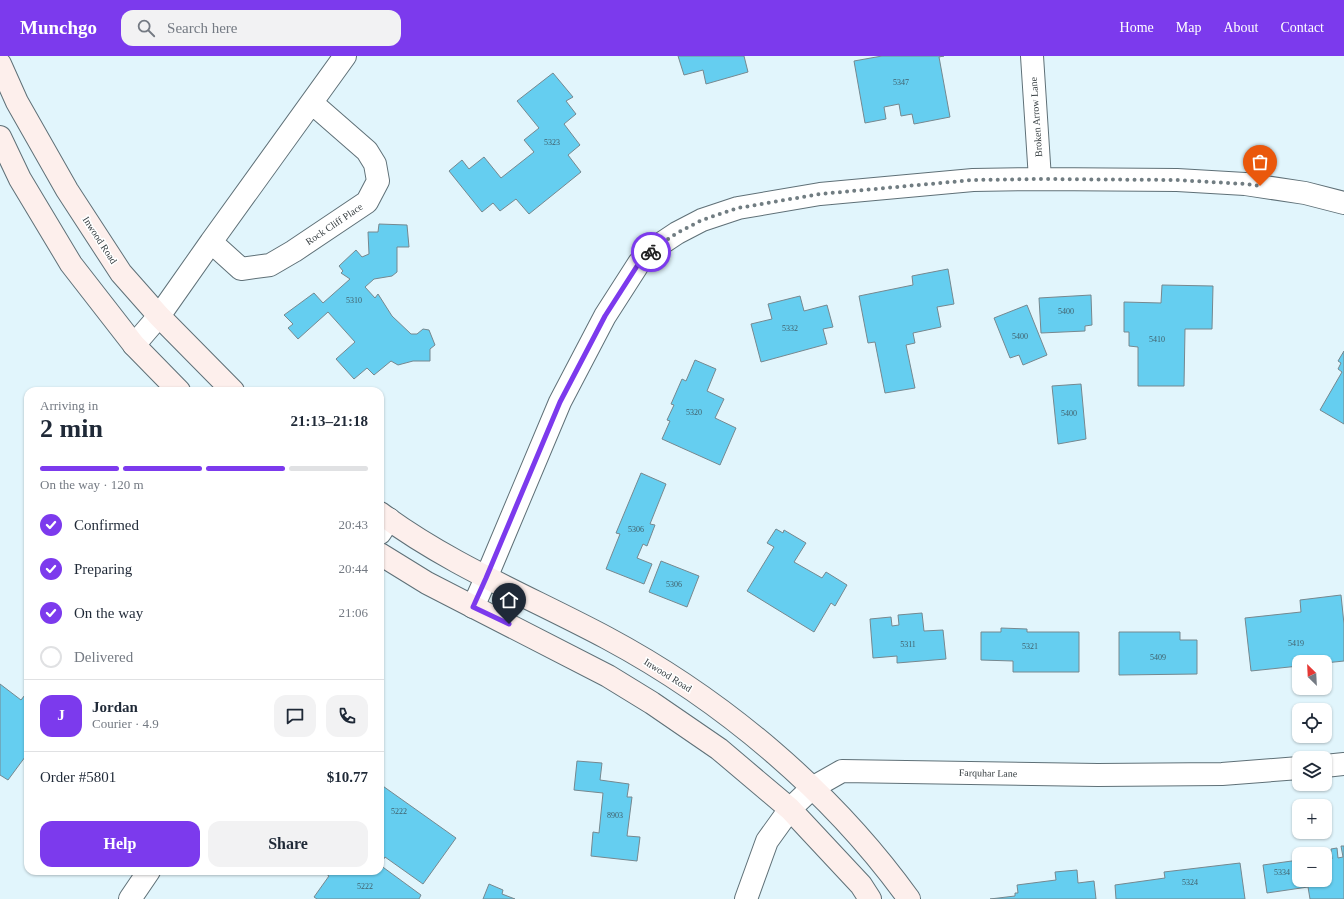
<!DOCTYPE html>
<html lang="en">
<head>
<meta charset="utf-8">
<style>
  :root { --surface:#fff; --page:#f2f2f3; --text:#1f2937; --muted:#747a83; --line:#e0e1e3; --accent:#7c3aed }
  body { margin:0; font-family:"Times New Roman",serif; background:var(--page); color:var(--text); height:100vh; display:flex; flex-direction:column; font-size:15px; white-space:nowrap }
  * { box-sizing:border-box; margin:0 }
  p { font-size:13px; color:var(--muted) }
  .icon { flex:none; width:22px; height:22px; fill:none; stroke:currentColor; stroke-width:2; stroke-linecap:round; stroke-linejoin:round }
  .map { position:relative; flex:1; overflow:hidden }
  .details { position:absolute; left:24px; top:331px; width:360px; height:488px; display:flex; flex-direction:column; background:var(--surface); border-radius:12px; box-shadow:0 1px 3px #0004 }
  .details>* { flex:none }
  .needle { width:26px; rotate:336deg }
  .controls { position:absolute; left:1292px; top:599px; display:grid; gap:8px }
  .controls a { display:grid; place-items:center; width:40px; height:40px; border-radius:8px; background:var(--surface); box-shadow:0 1px 3px #0004; font-size:20px }
  .pin { position:absolute; display:grid; place-items:center; width:34px; height:34px; color:#fff; margin:-41px -17px; border-radius:50% 50% 50% 0; rotate:-45deg; box-shadow:0 0 4px #0007 }
  .pin .icon { rotate:45deg }
  .courier { position:absolute; display:grid; place-items:center; width:40px; height:40px; margin:-20px; border:3px solid #7c3aed; border-radius:50%; background:#fff; color:#222; box-shadow:0 1px 5px #0007 }
  .headline em { font-style:normal; font-weight:800 }
  .headline div { display:flex; flex-direction:column-reverse }
  .headline { display:flex; align-items:center; justify-content:space-between; height:68px; padding:0 16px }
  h1 { font-size:26px; font-weight:800; line-height:30px }
  .bar { display:grid; grid-template-columns:repeat(4,1fr); gap:6px 4px; align-content:center; height:48px; padding:0 16px }
  .bar i { height:5px; border-radius:3px; background:var(--line) }
  .bar .on { background:var(--accent) }
  .bar p { grid-column:span 4 }
  .line { display:flex; align-items:center; gap:10px; padding:0 16px; border-top:1px solid var(--line) }
  .line div { flex:1 }
  .round { display:grid; place-items:center; flex:none; width:42px; height:42px; border-radius:12px; background:var(--page) }
  ol { padding:0 16px; list-style:none }
  li { display:flex; align-items:center; gap:12px; height:44px }
  li p { margin-inline-start:auto }
  li .icon { padding:4px; border-radius:50%; background:var(--accent); color:#fff; stroke-width:4 }
  li:last-child { color:var(--muted) }
  li i { width:22px; height:22px; border:2px solid var(--line); border-radius:50% }
  .cta { display:flex; gap:8px; margin-top:auto; padding:8px 16px }
  .cta a { flex:1; height:46px; border-radius:12px; background:var(--accent); color:#fff; font-size:16px; font-weight:800; line-height:46px; text-align:center }
  .cta a+a { background:var(--page); color:var(--text) }
  header { display:flex; align-items:center; gap:24px; box-sizing:border-box; height:56px; padding:0 20px; background:var(--accent); color:#fff }
  header strong { font-size:19px }
  nav { display:flex; gap:22px; margin-inline-start:auto; font-size:14px }
  .search { width:280px; height:36px; background:var(--page); display:flex; align-items:center; gap:10px; box-sizing:border-box; padding:0 14px; border-radius:12px; color:var(--muted); font-size:15px }
  .map>svg:first-child { display:block }
  .building { fill:#65cef0; stroke:#76888f }
  .lines { fill:none; stroke-linecap:round; stroke-linejoin:round }
  .street-casing { stroke:#5f7077; stroke-width:24 }
  .secondary-casing { stroke:#5f7077; stroke-width:24 }
  .street { stroke:#fff; stroke-width:22 }
  .secondary { stroke:#fdefec; stroke-width:22 }
  .done { stroke:#717d82; stroke-width:4; stroke-dasharray:0 7.2 }
  .route { stroke:#7c3aed; stroke-width:5 }
  .labels { text-anchor:middle; dominant-baseline:central; stroke-width:3; stroke-linejoin:round; paint-order:stroke }
  .number-label { font-size:8px; fill:#41616c }
  .street-label { font-size:10px; fill:#353d40; stroke:#fff }
</style>
</head>
<body>
<header>
<strong>Munchgo</strong>
<div class="search"><svg class="icon" aria-label="search" viewBox="0 0 24 24"><circle cx="10" cy="10" r="6"/><path d="M15 15l6 6"/></svg>Search here</div>
<nav><a>Home</a><a>Map</a><a>About</a><a>Contact</a></nav>
</header>
<div class="map">
<svg width="1344" height="843" viewBox="0 0 1344 843">
  <rect width="100%" height="100%" fill="#e1f5fc"/>
  <path class="building" d="M678,0H744L748,16L706,28L703,14L684,19Z
    M882,0H944L939,1L950,61L914,68L912,58L901,60L899,48L884,51L886,63L865,67L854,5Z
    M553,17L573,41L566,45L576,58L564,68L580,89L568,99L581,116L529,158L516,143L500,155L493,147L482,156L449,115L462,104L469,113L484,101L501,122L534,96L524,84L539,72L517,45Z
    M379,168L407,169L409,191H397V216L392,220L374,223L365,231L375,242L378,238L392,260L411,278H417L423,273L429,274L435,289L430,293V305H413L398,309L391,305L374,319L367,312L354,323L336,303L355,286L328,256L298,283L288,272L293,268L284,259L314,237L323,247L350,223L341,217L343,215L339,210L356,194L362,201L369,198L368,176H378Z
    M948,213L954,248L937,251L941,271L913,277L915,287L906,289L915,332L885,337L875,286L868,287L859,240L913,229L912,220Z
    M1162,229L1213,230L1212,273H1185L1184,330H1138V291L1129,290V276H1124V246L1161,247Z
    M1091,239L1092,269L1085,270V275L1041,277L1039,242Z
    M800,240L804,255L827,249L833,271L823,273L827,288L761,306L751,268L772,263L768,248Z
    M1027,249L1047,299L1023,309L1019,299L1010,302L994,262Z
    M1344,295V368L1320,354L1342,316L1338,313L1341,307L1338,305Z
    M695,304L716,313L707,335L724,343L715,362L736,372L720,409L662,383L670,365L667,364L674,349L671,348L682,323L686,325Z
    M1081,328L1086,383L1058,388L1052,330Z
    M641,417L666,428L650,468L655,469L647,490L643,488L637,502L652,508L644,528L606,513L620,478L616,477Z
    M776,473L783,477L784,474L806,487L794,506L822,522L826,516L847,529L835,550L831,547L814,576L747,535L774,491L767,487Z
    M661,505L699,520L687,551L649,536Z
    M1341,539L1344,568V605L1325,607V606H1299V610L1251,615L1245,562L1301,556L1300,544Z
    M922,557L924,575L943,574L946,603L897,607V600L873,602L870,563L891,561L892,570L899,569L898,559Z
    M1001,572L1027,573V576H1079V616H1013V605L981,604V576H1001Z
    M1119,576H1180V584H1197V618L1119,619Z
    M0,628L21,644L28,635V697L8,724L0,719Z
    M577,705L602,707L600,724L629,728L627,741H632L627,780L640,781L637,805L591,800L593,776L599,777L603,737L574,734Z
    M380,728L456,782L423,828L385,801L380,809Z
    M1341,790H1344V843H1310L1308,831L1267,837L1263,809L1299,804V824H1325V798L1301,797L1325,794L1327,804L1332,803L1331,793L1337,792L1338,802L1343,801Z
    M1240,807L1245,843H1116L1115,829L1165,822L1164,816Z
    M380,809L421,839L419,843H317L314,841L329,820L325,817L326,815H380Z
    M1077,814L1078,827L1094,825L1096,843H990L1015,840V837H1018L1017,829L1056,824L1055,816Z
    M489,828L503,834L502,838L515,843H483Z"/>
  <g class="lines">
    <defs>
      <path id="street" d="M1032,0L1040,123
        M211,186L345,0
        M134,289L159,260L211,186L241,213L270,209L294,195L367,146L378,125L375,108L367,95L312,47
        M380,477L389,463
        M473,551L486,522L560,346L605,260L639,207L656,191L677,177L702,164L738,152L820,138L973,124L1040,123L1177,124L1245,128L1305,137L1344,147
        M1325,710L1344,708
        M130,843L149,815
        M746,843L767,785L790,753L812,732L842,715L1098,719L1222,718L1299,712"/>
      <path id="secondary" d="M0,8L17,46L67,134L121,217L159,260L233,335
        M0,81L20,123L71,208L134,289L179,335
        M380,457C450,509 530,541 607,582C723,644 832,736 909,843
        M380,498L427,527L608,620L652,647L719,693L790,753L861,829L870,843"/>
    </defs>
    <use href="#street" class="street-casing"/>
    <use href="#secondary" class="secondary-casing"/>
    <use href="#street" class="street"/>
    <use href="#secondary" class="secondary"/>
  </g>
  <g class="lines">
    <path class="done" d="M651,196L656,191L677,177L702,164L738,152L820,138L973,124L1040,123L1176,124L1245,128L1260,130"/>
    <path class="route" d="M509,568L473,551L486,522L560,346L605,260L639,207L651,196"/>
  </g>
  <g class="labels">
    <g class="number-label">
      <text x="901" y="26">5347</text>
      <text x="552" y="86">5323</text>
      <text x="354" y="244">5310</text>
      <text x="1066" y="255">5400</text>
      <text x="790" y="272">5332</text>
      <text x="1020" y="280">5400</text>
      <text x="1157" y="283">5410</text>
      <text x="694" y="356">5320</text>
      <text x="1069" y="357">5400</text>
      <text x="636" y="473">5306</text>
      <text x="674" y="528">5306</text>
      <text x="1296" y="587">5419</text>
      <text x="908" y="588">5311</text>
      <text x="1030" y="590">5321</text>
      <text x="1158" y="601">5409</text>
      <text x="399" y="755">5222</text>
      <text x="615" y="759">8903</text>
      <text x="1282" y="816">5334</text>
      <text x="1190" y="826">5324</text>
      <text x="365" y="830">5222</text>
    </g>
    <g class="street-label">
      <text transform="translate(1036 61) rotate(-94)">Broken Arrow Lane</text>
      <text transform="translate(334 168) rotate(-34)">Rock Cliff Place</text>
      <text transform="translate(100 184) rotate(57)">Inwood Road</text>
      <text transform="translate(668 619) rotate(32)">Inwood Road</text>
      <text transform="translate(988 717) rotate(1)">Farquhar Lane</text>
    </g>
  </g>
</svg>
<div class="controls">
<a><svg class="needle" viewBox="-14 -14 28 28"><path d="M0-13l5 13h-10z" fill="#e53935"/><path d="M0 13l5-13h-10z" fill="#747a83"/></svg></a>
<a><svg class="icon" aria-label="locate" viewBox="0 0 24 24"><circle cx="12" cy="12" r="6"/><path d="M12 2v4M12 18v4M2 12h4M18 12h4"/></svg></a>
<a><svg class="icon" aria-label="layers" viewBox="0 0 24 24"><path d="M12 4l9 5-9 5-9-5zM3 14l9 5 9-5"/></svg></a>
<a>+</a>
<a>−</a>
</div>
<div class="pin" style="left:1260px;top:130px;background:#ea580c"><svg class="icon" aria-label="bag" viewBox="0 0 24 24"><path d="M5 8h14l-1 12H6zM9 8a3 3 0 0 1 6 0"/></svg></div>
<div class="pin" style="left:509px;top:568px;background:#1f2937"><svg class="icon" aria-label="home" viewBox="0 0 24 24"><path d="M3 11l9-7 9 7M6 9v11h12V9"/></svg></div>
<div class="courier" style="left:651px;top:196px"><svg class="icon" aria-label="bike" viewBox="0 0 24 24"><circle cx="6" cy="16" r="4"/><circle cx="18" cy="16" r="4"/><path d="M6 16l4-8h5l3 8M10 8l3 8H6M13 5h3"/></svg></div>
<section class="details">
<div class="headline"><div><h1>2 min</h1><p>Arriving in</p></div><em>21:13–21:18</em></div>
<div class="bar"><i class="on"></i><i class="on"></i><i class="on"></i><i></i><p>On the way · 120 m</p></div>
<ol>
<li><svg class="icon" aria-label="check" viewBox="0 0 24 24"><path d="M5 12l5 5 9-10"/></svg>Confirmed<p>20:43</p></li>
<li><svg class="icon" aria-label="check" viewBox="0 0 24 24"><path d="M5 12l5 5 9-10"/></svg>Preparing<p>20:44</p></li>
<li><svg class="icon" aria-label="check" viewBox="0 0 24 24"><path d="M5 12l5 5 9-10"/></svg>On the way<p>21:06</p></li>
<li><i></i>Delivered</li>
</ol>
<div class="line" style="height:72px"><b class="round" style="background:var(--accent);color:#fff">J</b><div><b>Jordan</b><p>Courier · 4.9</p></div><a class="round"><svg class="icon" aria-label="chat" viewBox="0 0 24 24"><path d="M4 5h16v11H9l-5 4z"/></svg></a><a class="round"><svg class="icon" aria-label="phone" viewBox="0 0 24 24"><path d="M5 4h4l2 5-3 2q2 4 5 5l2-3 5 2v4C11 20 4 13 5 4z"/></svg></a></div>
<div class="line" style="height:52px"><div>Order #5801</div><b>$10.77</b></div>
<div class="cta"><a>Help</a><a>Share</a></div>
</section>
</div>
</body>
</html>
